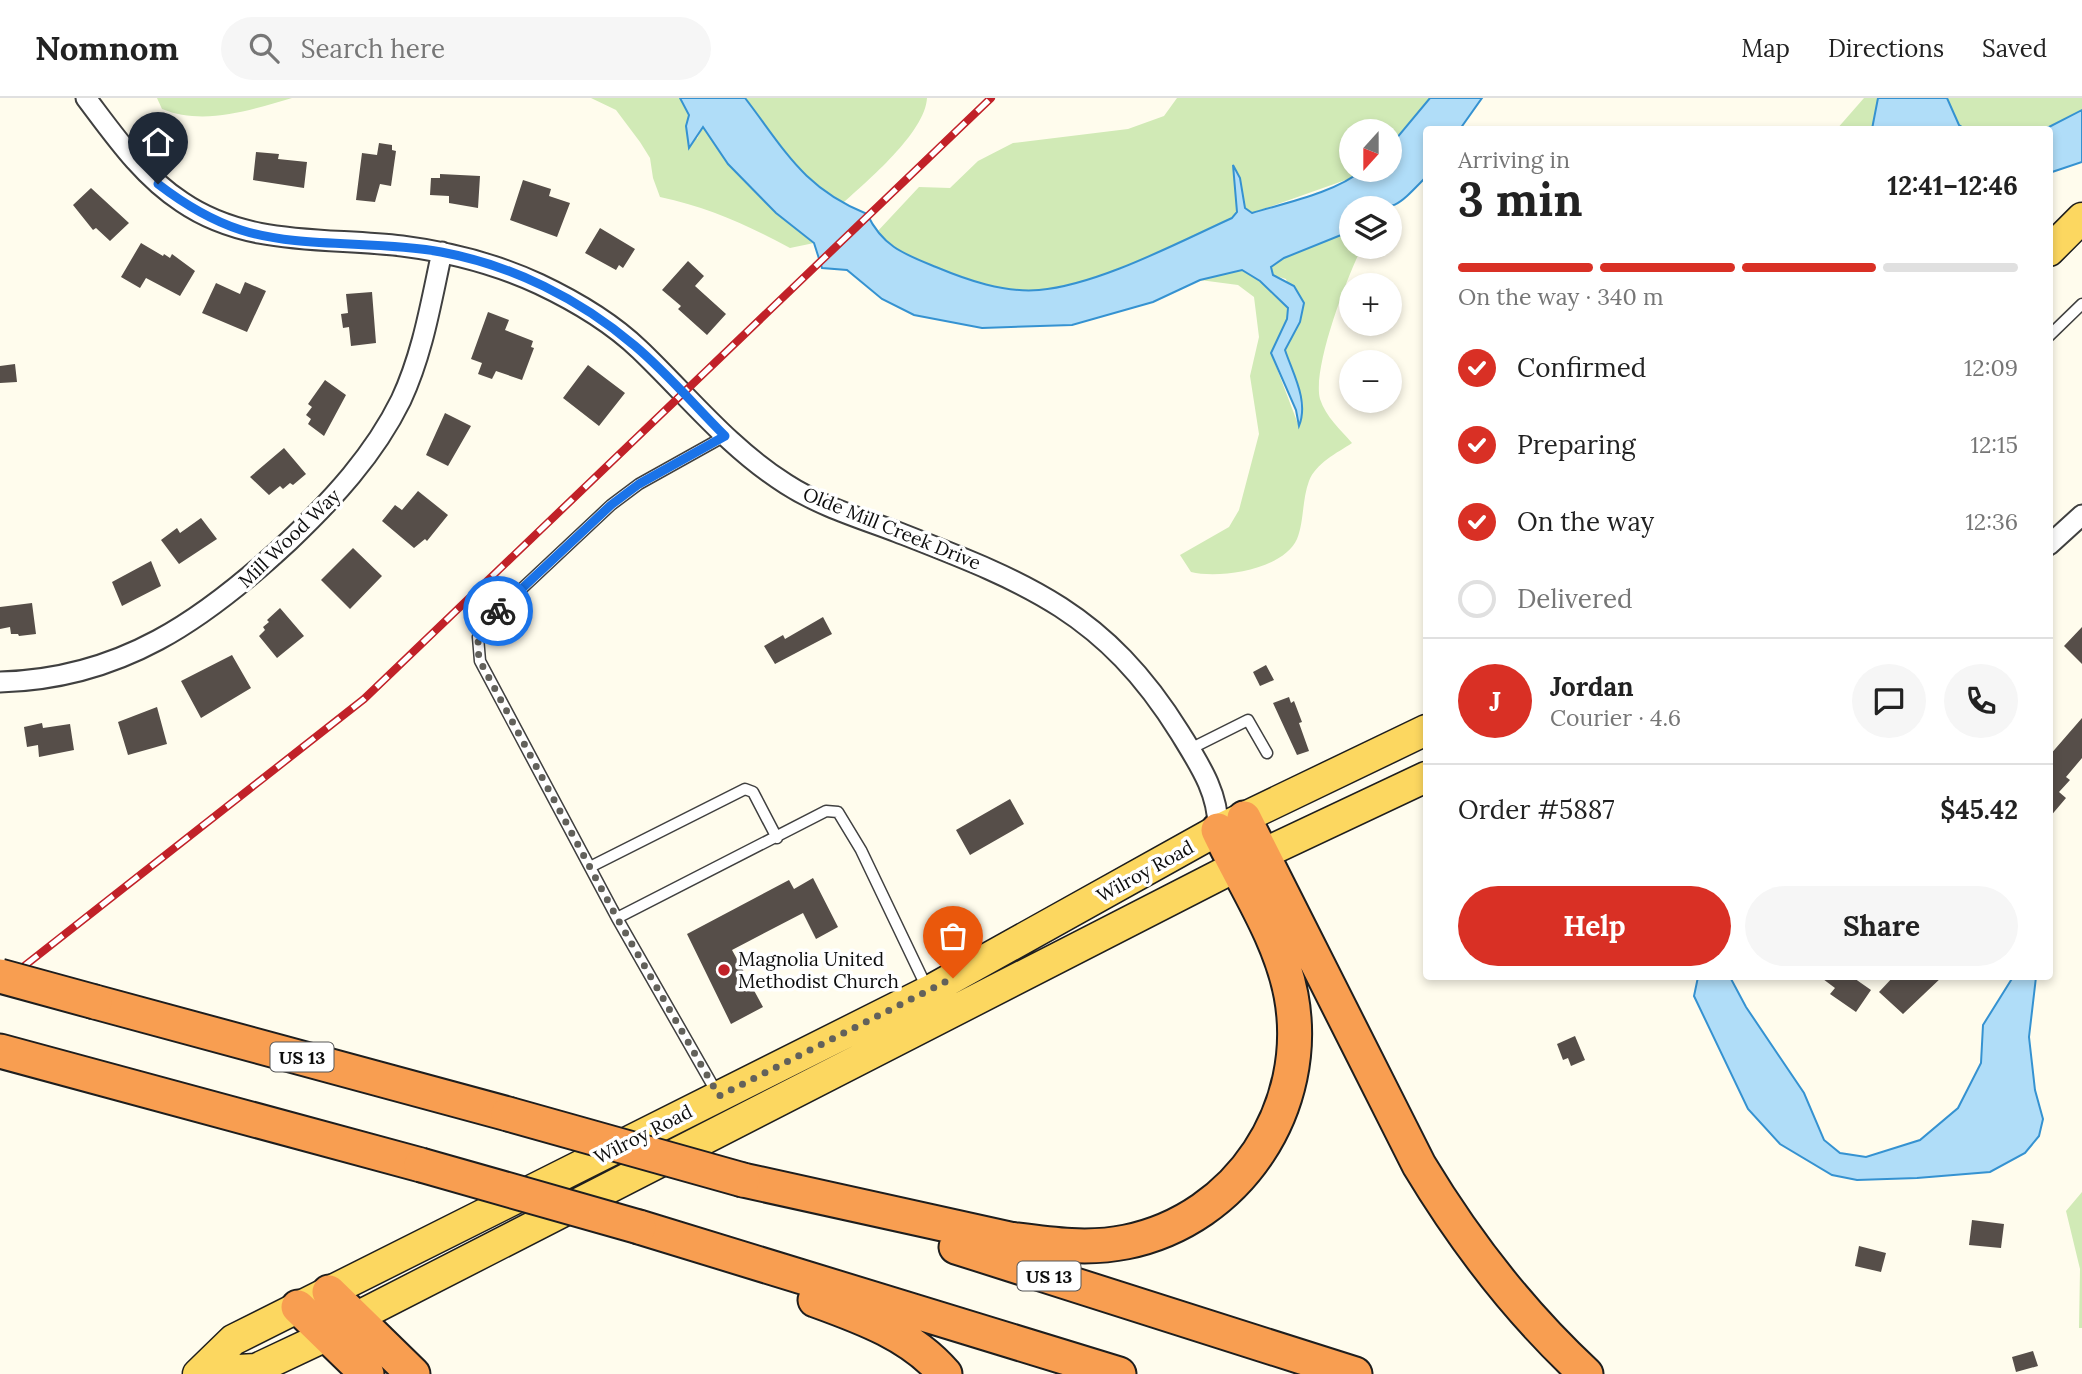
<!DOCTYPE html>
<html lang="en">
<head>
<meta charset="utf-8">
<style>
  :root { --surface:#fff; --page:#f6f6f6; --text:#222; --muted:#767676; --line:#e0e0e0; --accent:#d93025 }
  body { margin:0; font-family:Lora,serif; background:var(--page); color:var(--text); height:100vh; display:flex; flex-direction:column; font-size:26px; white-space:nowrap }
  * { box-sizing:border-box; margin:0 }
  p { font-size:23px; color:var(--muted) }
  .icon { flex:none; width:38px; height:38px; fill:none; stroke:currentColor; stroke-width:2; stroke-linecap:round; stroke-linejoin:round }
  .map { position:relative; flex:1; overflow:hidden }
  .panel { position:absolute; left:1423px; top:28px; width:630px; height:854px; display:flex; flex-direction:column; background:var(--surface); border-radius:7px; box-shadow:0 4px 10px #0003 }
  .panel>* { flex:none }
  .needle { width:46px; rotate:201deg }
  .fabs { position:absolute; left:1339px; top:21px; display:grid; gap:14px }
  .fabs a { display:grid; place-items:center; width:63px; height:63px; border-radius:50%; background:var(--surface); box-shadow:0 4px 10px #0003; font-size:35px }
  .pin { position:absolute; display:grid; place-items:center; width:60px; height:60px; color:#fff; margin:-72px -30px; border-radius:50% 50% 50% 0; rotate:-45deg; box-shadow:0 0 7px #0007 }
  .pin .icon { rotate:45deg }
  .courier { position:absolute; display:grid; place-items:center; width:70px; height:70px; margin:-35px; border:5px solid #1a73e8; border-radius:50%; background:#fff; color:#222; box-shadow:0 2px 9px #0007 }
  .head em { font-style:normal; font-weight:700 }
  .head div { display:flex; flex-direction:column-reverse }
  .head { display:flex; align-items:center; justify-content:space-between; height:119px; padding:0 35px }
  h1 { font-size:46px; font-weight:700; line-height:52px }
  .bar { display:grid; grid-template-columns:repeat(4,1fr); gap:10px 7px; align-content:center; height:84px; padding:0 35px }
  .bar i { height:9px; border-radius:5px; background:var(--line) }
  .bar .active { background:var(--accent) }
  .bar p { grid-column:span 4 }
  .line { display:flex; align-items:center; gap:18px; padding:0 35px; border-top:2px solid var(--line) }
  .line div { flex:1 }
  .round { display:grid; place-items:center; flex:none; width:74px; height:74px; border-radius:37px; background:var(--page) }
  ol { padding:0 35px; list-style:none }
  li { display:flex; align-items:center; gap:21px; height:77px }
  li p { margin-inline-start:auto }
  li .icon { padding:7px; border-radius:50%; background:var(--accent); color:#fff; stroke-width:4 }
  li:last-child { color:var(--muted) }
  li i { width:38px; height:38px; border:4px solid var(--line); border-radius:50% }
  .button { display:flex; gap:14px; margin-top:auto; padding:14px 35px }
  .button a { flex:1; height:80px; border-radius:42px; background:var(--accent); color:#fff; font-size:28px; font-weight:700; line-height:80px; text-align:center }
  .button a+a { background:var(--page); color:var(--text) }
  header { display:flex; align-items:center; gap:42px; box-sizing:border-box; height:98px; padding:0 35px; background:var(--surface); border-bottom:2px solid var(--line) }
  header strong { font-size:33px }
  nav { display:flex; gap:38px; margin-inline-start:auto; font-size:24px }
  .search { width:490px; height:63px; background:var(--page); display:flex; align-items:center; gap:18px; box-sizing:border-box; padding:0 24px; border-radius:38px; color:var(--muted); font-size:26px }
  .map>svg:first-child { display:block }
  .green { fill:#d1eab6 }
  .water { fill:#b0ddf8; stroke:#3592d1; stroke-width:2 }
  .building { fill:#564e49 }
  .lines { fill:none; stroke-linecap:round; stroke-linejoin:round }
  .lane-casing { stroke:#404040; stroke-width:13 }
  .street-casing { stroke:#404040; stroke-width:23 }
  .primary-casing { stroke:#1e1e1e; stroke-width:33 }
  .highway-casing { stroke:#1e1e1e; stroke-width:37 }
  .lane { stroke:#fff; stroke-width:10 }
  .street { stroke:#fff; stroke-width:19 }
  .primary { stroke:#fcd760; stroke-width:30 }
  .highway { stroke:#f89e51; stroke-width:33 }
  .rail-casing { stroke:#c12128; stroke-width:8 }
  .rail { stroke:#fff; stroke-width:5; stroke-dasharray:16; stroke-linecap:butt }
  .highway-bridge-casing { stroke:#1e1e1e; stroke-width:37; stroke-linecap:butt }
  .highway-bridge { stroke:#f89e51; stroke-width:33 }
  .done { stroke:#62615b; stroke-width:7; stroke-dasharray:0 12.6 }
  .route { stroke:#1a73e8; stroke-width:9 }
  .poi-dot { fill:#c12128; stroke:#fff; stroke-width:2.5 }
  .labels { text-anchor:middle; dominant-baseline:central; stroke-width:7; stroke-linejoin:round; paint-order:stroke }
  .shield { fill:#fff; stroke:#565656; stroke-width:2 }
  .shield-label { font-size:18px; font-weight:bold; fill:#0d0d0d }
  .street-label { font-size:19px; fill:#0d0d0d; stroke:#fff }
  .poi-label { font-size:19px; fill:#0d0d0d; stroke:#fff; text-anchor:start }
</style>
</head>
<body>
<header>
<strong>Nomnom</strong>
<div class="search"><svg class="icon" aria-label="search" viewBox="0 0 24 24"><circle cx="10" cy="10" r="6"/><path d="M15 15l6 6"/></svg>Search here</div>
<nav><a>Map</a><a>Directions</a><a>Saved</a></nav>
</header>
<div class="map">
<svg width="2082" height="1276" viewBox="0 0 2082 1276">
  <rect width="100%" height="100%" fill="#fffced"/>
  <path class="green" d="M157,0H292C251,12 204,28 162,11Z
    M591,0H680L689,17L686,28L697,41L703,29C734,75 770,111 814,145L790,150C747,127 708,109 660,99L653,80L650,60L640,44L616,12Z
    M745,0H927C925,35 867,83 842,106L818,89L777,48Z
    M1177,0H1430L1390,48V33H1351V72H1362L1354,79L1252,115L1245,110L1240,80L1234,69L1237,114L1232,120C1179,144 1095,188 1038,192C1006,195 970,183 940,171C917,162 893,153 876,135L919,89L950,90L978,63L1013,45L1128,31L1164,18Z
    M1864,0H1878L1872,31L1836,32Z
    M1947,0H2082V12L2045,31H1965L1959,27Z
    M1351,133V149H1362C1347,179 1312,270 1320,301C1326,319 1340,331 1352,345C1337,355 1316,365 1309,383C1302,402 1304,424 1297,441C1283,472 1219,481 1191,474L1180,457L1229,429L1239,412L1259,336L1250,278L1259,239L1254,199L1238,187L1200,182L1242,172L1260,183L1288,210V221L1271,255L1298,326L1303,305L1285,252L1300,224L1286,181L1273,177L1271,169L1284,160Z
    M2082,1094V1230H2079L2080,1171L2066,1113Z"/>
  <path class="water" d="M680,0H745C785,52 803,90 867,116C883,149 904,156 936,169C967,182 1004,195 1039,192C1098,187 1177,145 1232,120L1237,114L1233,67L1240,80L1245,110L1252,115C1285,105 1337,94 1362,72H1390V48L1430,0H1482L1460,31L1426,32V79C1393,113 1397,110 1351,110V133L1284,160L1271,169L1273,177L1294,188L1304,205L1300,224L1285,252C1293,276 1309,303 1299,328L1296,312L1271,255L1287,221L1288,210L1260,183L1242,172L1200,182L1153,204L1072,227L982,230L914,217L882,201L847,172L822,170L814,145L776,115L728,66L703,29L689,50L686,28L689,17Z
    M1878,0H1947L1959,27L1965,31H1872Z
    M2082,12V64L2049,75V32L2045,31Z
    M1698,879H1730L1746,909L1804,995L1824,1042L1840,1055L1866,1059L1920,1042L1958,1010L1981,965L1983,927L2013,879H2036L2029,939L2035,992L2043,1021L2039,1038L2025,1055L1990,1074L1917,1080L1857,1082L1832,1077L1780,1046L1748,1011L1694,898Z"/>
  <path class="building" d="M379,45L392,47V52L396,53L391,88L380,86L375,104L356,102L362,55L377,57Z
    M256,54L279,56L278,61L307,64L304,90L253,82Z
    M440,76L480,78L478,110L449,105V98L430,97L431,80H440Z
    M523,82L551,91L549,98L570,105L557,139L510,122Z
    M91,90L129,125L110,143L96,130L93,132L73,107Z
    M600,130L635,151L623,170L619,167L616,172L585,155Z
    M141,145L163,158L164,156L170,160L172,156L195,173L180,198L146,180L140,190L121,179Z
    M688,163L704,178L695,188L726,216L707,237L678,211L681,208L662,192Z
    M245,184L266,193L247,234L202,215L216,185L240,196Z
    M372,194L376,245L351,248L349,229L343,230L341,216L348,215L346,196Z
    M488,214L509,222L505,232L533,243L531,249L534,250L522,282L496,273L492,281L478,276L482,265L471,261Z
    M15,266L17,284L0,285V268Z
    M588,267L625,295L599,328L563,300Z
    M325,282L346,297L324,338L308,326L311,321L306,317L312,309L308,306Z
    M445,315L471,328L448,368L426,357Z
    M284,350L306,376L293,387L290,385L283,391L280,388L269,397L250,379Z
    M418,393L448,417L427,443L425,441L414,450L382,423L395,407L402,412Z
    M201,420L217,441L179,466L161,442L177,430L180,435Z
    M353,450L382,478L350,511L321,482Z
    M151,463L161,488L122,508L112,484Z
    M32,505L36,536L19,538L18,536H11L10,529L0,531V509Z
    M280,510L304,538L277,560L259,538L265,532L263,529L269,524L267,522Z
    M823,519L832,536L775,566L764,548L783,537L785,541Z
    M2082,529V566L2064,548Z
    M232,557L251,590L201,620L181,583Z
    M1266,567L1274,582L1260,588L1253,574Z
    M1289,599L1291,605L1294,603L1302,624L1299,625L1309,653L1297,657L1273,605Z
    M157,609L167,646L128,657L118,624Z
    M2082,620V660L2066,679L2070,682L2059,694L2066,700L2049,720V658Z
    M42,625L43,630L70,626L74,652L39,659L38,647L27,649L24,629Z
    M1010,701L1024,726L970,757L956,732Z
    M813,780L838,829L816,841L803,815L732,852L763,909L731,926L687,836L789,782L794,791Z
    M1819,878H1851L1871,892L1856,914L1830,896L1835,890Z
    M1894,878H1943L1903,916L1879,894Z
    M1575,938L1585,962L1571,968L1568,960L1563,962L1557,946Z
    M1972,1122L2004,1126L2001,1150L1969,1147Z
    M1859,1148L1886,1155L1881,1174L1855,1168Z
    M2033,1253L2038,1268L2016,1274L2012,1259Z"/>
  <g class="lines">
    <defs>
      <path id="lane" d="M2049,238L2082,206
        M1190,651L1248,622L1267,655
        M590,769L745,691L753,694L777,740
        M617,820L826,713L838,714L861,752L927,890
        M717,995L617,820L480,563L478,539L483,527L611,407L639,386L725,338"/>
      <path id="street" d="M86,0C114,37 142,78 182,104C248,149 326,139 402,148C449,154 496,166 539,186C575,203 611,224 640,252C688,298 729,350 786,386C820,408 860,420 897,434C1025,484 1104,513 1180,635C1199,666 1219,695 1218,732
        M2049,447L2082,417
        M0,584C121,581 204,522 289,443C332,402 374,357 401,302C423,255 431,204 442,154"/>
      <path id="primary" d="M2049,153L2082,120
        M202,1274L256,1271L326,1238L355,1220L1235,769L1426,679
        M198,1276L233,1242L929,893L1218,732L1426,632"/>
      <path id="highway" d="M1244,720L1419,1067C1466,1145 1519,1214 1586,1276
        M95,904L508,1016
        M0,953L421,1067
        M743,1082L1010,1141C1048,1146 1087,1152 1126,1144C1239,1121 1312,1009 1291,897C1280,839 1243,785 1218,732
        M639,1129L1119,1276
        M956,1149L1355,1276
        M329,1194L413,1276
        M815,1202C862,1219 912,1237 945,1276
        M298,1209L367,1276"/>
    </defs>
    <use href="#lane" class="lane-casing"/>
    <use href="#street" class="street-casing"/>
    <use href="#primary" class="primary-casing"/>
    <use href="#highway" class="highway-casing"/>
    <use href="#lane" class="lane"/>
    <use href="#street" class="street"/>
    <use href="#primary" class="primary"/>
    <use href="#highway" class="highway"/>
    <defs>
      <path id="rail" d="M0,887L364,601L991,0"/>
    </defs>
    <use href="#rail" class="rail-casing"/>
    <use href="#rail" class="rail"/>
    <defs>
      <path id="highway-bridge" d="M0,878L95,904
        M508,1016L743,1082
        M421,1067L639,1129"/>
    </defs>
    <use href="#highway-bridge" class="highway-bridge-casing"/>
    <use href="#highway-bridge" class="highway-bridge"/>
  </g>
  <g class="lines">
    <path class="done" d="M498,513C481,528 474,540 480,563L617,820L719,998L953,880"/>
    <path class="route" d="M158,86C184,106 210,122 241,132C299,151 378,142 441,154C512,167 580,201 635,248C667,275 695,308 725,338L639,386L611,407L498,513"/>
  </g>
  <circle class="poi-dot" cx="724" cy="872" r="7"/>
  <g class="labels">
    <g class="shield">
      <rect x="270.5" y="944.5" width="63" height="29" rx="5"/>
      <rect x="1017.5" y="1163.5" width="63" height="29" rx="5"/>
    </g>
    <g class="shield-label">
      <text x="302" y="959">US 13</text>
      <text x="1049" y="1178">US 13</text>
    </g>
    <g class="street-label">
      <text transform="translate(892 430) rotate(22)">Olde Mill Creek Drive</text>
      <text transform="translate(289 440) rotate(-44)">Mill Wood Way</text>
      <text transform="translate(1145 773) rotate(-29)">Wilroy Road</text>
      <text transform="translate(643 1036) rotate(-27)">Wilroy Road</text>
    </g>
    <g class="poi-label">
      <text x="738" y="861">Magnolia United<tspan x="738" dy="22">Methodist Church</tspan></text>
    </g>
  </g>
</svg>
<div class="fabs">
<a><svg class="needle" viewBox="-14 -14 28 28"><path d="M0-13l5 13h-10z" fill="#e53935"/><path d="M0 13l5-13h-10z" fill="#767676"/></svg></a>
<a><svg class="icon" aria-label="layers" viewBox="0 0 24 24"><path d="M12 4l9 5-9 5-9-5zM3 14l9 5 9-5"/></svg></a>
<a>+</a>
<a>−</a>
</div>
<div class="pin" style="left:953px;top:880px;background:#ea580c"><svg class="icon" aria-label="bag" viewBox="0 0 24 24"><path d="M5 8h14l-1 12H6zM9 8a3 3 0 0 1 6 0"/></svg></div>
<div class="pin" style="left:158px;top:86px;background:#1f2937"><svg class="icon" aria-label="home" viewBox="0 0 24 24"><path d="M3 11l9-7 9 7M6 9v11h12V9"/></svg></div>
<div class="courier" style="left:498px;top:513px"><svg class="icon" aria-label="bike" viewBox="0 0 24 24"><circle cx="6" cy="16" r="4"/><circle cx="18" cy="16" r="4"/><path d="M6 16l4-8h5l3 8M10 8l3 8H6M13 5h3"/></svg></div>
<section class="panel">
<div class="head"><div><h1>3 min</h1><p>Arriving in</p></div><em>12:41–12:46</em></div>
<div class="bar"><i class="active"></i><i class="active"></i><i class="active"></i><i></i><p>On the way · 340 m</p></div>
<ol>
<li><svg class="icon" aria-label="check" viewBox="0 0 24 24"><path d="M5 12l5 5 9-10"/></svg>Confirmed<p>12:09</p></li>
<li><svg class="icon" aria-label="check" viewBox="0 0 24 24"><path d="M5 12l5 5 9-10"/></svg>Preparing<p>12:15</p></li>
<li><svg class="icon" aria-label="check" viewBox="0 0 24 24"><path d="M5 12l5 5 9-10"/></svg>On the way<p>12:36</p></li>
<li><i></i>Delivered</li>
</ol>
<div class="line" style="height:126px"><b class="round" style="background:var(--accent);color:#fff">J</b><div><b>Jordan</b><p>Courier · 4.6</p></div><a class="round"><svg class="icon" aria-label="chat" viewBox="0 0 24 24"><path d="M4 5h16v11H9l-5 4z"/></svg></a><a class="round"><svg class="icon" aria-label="phone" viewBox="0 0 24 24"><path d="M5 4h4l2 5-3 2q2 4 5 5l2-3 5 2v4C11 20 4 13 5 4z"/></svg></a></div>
<div class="line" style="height:91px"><div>Order #5887</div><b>$45.42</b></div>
<div class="button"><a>Help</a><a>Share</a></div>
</section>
</div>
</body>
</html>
